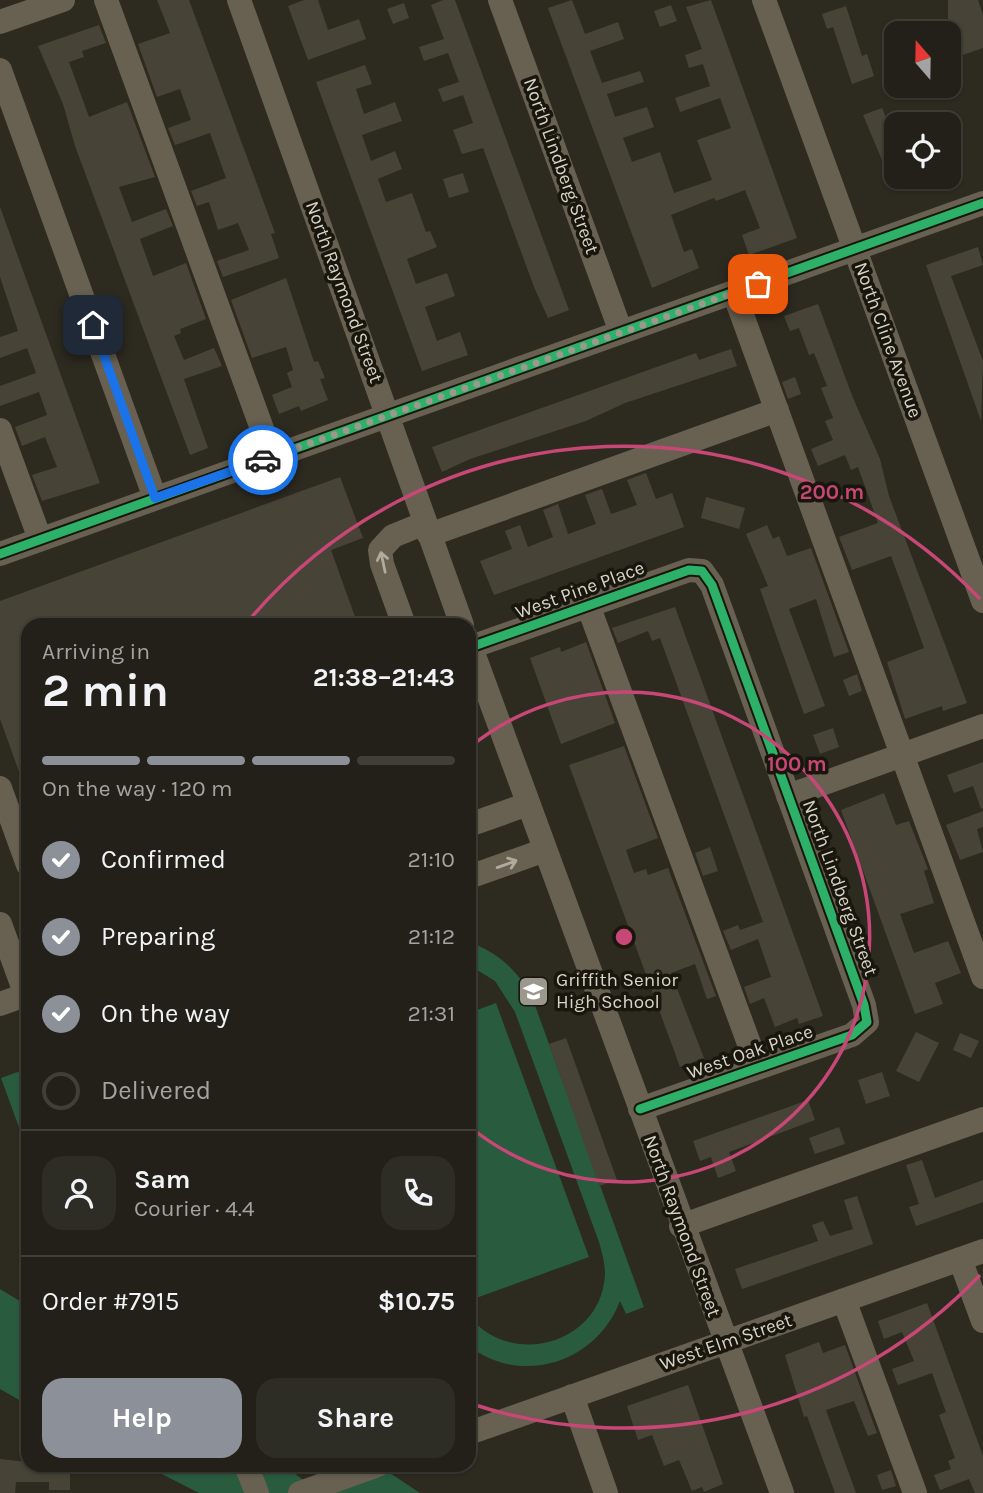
<!DOCTYPE html>
<html lang="en">
<head>
<meta charset="utf-8">
<style>
  :root { --surface:#222018; --page:#2e2d25; --text:#f1f3f6; --muted:#a2a3a2; --line:#3f3e37; --accent:#8c9099 }
  body { margin:0; font-family:Karla,sans-serif; background:var(--page); color:var(--text); height:100vh; display:flex; flex-direction:column; font-size:26px; white-space:nowrap }
  * { box-sizing:border-box; margin:0 }
  p { font-size:23px; color:var(--muted) }
  .icon { flex:none; width:38px; height:38px; fill:none; stroke:currentColor; stroke-width:2; stroke-linecap:round; stroke-linejoin:round }
  .map { position:relative; flex:1; overflow:hidden }
  .details { position:absolute; left:21px; top:618px; width:455px; height:854px; display:flex; flex-direction:column; background:var(--surface); border-radius:21px; box-shadow:0 2px 5px #0004,0 0 0 2px var(--line) }
  .details>* { flex:none }
  .needle { width:46px; rotate:340deg }
  .buttons { position:absolute; left:884px; top:21px; display:grid; gap:14px }
  .buttons a { display:grid; place-items:center; width:77px; height:77px; border-radius:14px; background:var(--surface); box-shadow:0 2px 5px #0004,0 0 0 2px var(--line); font-size:35px }
  .pin { position:absolute; display:grid; place-items:center; width:60px; height:60px; color:#fff; margin:-30px; border-radius:14px; box-shadow:0 4px 10px #0006 }
  .courier { position:absolute; display:grid; place-items:center; width:70px; height:70px; margin:-35px; border:5px solid #1a73e8; border-radius:50%; background:#fff; color:#222; box-shadow:0 2px 9px #0007 }
  .overview em { font-style:normal; font-weight:700 }
  .overview div { display:flex; flex-direction:column-reverse }
  .overview { display:flex; align-items:center; justify-content:space-between; height:119px; padding:0 21px }
  h1 { font-size:46px; font-weight:700; line-height:52px }
  .bar { display:grid; grid-template-columns:repeat(4,1fr); gap:10px 7px; align-content:center; height:84px; padding:0 21px }
  .bar i { height:9px; border-radius:5px; background:var(--line) }
  .bar .current { background:var(--accent) }
  .bar p { grid-column:span 4 }
  .line { display:flex; align-items:center; gap:18px; padding:0 21px; border-top:2px solid var(--line) }
  .line div { flex:1 }
  .round { display:grid; place-items:center; flex:none; width:74px; height:74px; border-radius:21px; background:var(--page) }
  ol { padding:0 21px; list-style:none }
  li { display:flex; align-items:center; gap:21px; height:77px }
  li p { margin-inline-start:auto }
  li .icon { padding:7px; border-radius:50%; background:var(--accent); color:#fff; stroke-width:4 }
  li:last-child { color:var(--muted) }
  li i { width:38px; height:38px; border:4px solid var(--line); border-radius:50% }
  .button { display:flex; gap:14px; margin-top:auto; padding:14px 21px }
  .button a { flex:1; height:80px; border-radius:21px; background:var(--accent); color:#fff; font-size:28px; font-weight:700; line-height:80px; text-align:center }
  .button a+a { background:var(--page); color:var(--text) }
  .map>svg:first-child { display:block }
  .green { fill:#295b3f }
  .building { fill:#474437 }
  .lines { fill:none; stroke-linecap:round; stroke-linejoin:round }
  .minor { stroke:#686050; stroke-width:24 }
  .cycleway-casing { stroke:#18160d; stroke-width:13 }
  .cycleway { stroke:#2db169; stroke-width:9 }
  .oneway { stroke:#b0ab9d }
  .done { stroke:#9c988d; stroke-width:7; stroke-dasharray:0 12.6 }
  .route { stroke:#1a73e8; stroke-width:9 }
  .ring { fill:none; stroke:#c74776; stroke-width:3.5 }
  .labels { text-anchor:middle; dominant-baseline:central; stroke-width:7; stroke-linejoin:round; paint-order:stroke }
  .street-label { font-size:19px; fill:#d7d4c7; stroke:#18160d }
  .poi-label { font-size:19px; fill:#d7d4c7; stroke:#18160d; text-anchor:start }
  .centre { fill:#c74776; stroke:#18160d; stroke-width:3.5 }
  .ring-label { font-size:21px; text-anchor:middle; font-weight:bold; fill:#c74776; stroke:#18160d; stroke-width:7; stroke-linejoin:round; paint-order:stroke }
</style>
</head>
<body>
<div class="map">
<svg width="983" height="1493" viewBox="0 0 983 1493">
  <rect width="100%" height="100%" fill="#2d2a20"/>
  <path class="green" d="M469,942C497,952 518,970 532,997L644,1307L626,1314L620,1301C597,1362 522,1387 469,1346V1316C511,1369 602,1344 605,1274C605,1263 602,1252 599,1242L515,1012L495,981L469,965Z
    M496,1003L589,1257L476,1298L469,1280V1013Z
    M26,1069L28,1131L21,1133L1,1078Z
    M0,1289L28,1306V1405L0,1389Z
    M144,1465H283L320,1492L378,1465L420,1493H199Z"/>
  <path class="building" d="M157,0H189L275,233L271,234L279,258L223,277L217,261L249,250L238,223L218,230L209,202L197,206L191,191L226,178L210,133L175,145L168,128L191,120L180,89L157,97L138,44L170,33Z
    M304,0H318L328,30L359,19L366,39L308,60L288,6Z
    M443,0H455L569,310L548,318L534,287L483,148L462,154L453,130L473,123L463,95L443,102L438,89L459,82L448,53L424,61L419,47L444,39L431,5Z
    M572,0L585,34L618,22L624,39L590,51L602,83L640,71L644,82L607,94L615,117L647,107L654,127L623,138L632,162L660,152L674,193L712,180L697,140L731,128L720,98L680,112L675,98L710,86L703,64L689,68L685,55L702,49L686,7L711,0L797,238L749,255L742,235L760,228L745,190L716,201L714,198L671,215L684,252L692,249L699,268L652,288L548,8Z
    M948,0H978L983,15V48L948,60Z
    M404,3L409,18L393,24L387,9Z
    M671,5L677,21L660,27L654,11Z
    M846,6L862,56L867,54L874,76L852,84L833,27L827,29L822,14Z
    M99,25L106,43L82,51L84,57L69,62L89,117L127,102L155,177L119,187L125,203L132,222L166,209L173,226L140,239L153,276L186,263L206,319L180,329L181,333L174,336L184,360L214,348L222,366L184,379L208,448L190,455L75,146L63,104L38,46Z
    M365,65L372,84L356,89L364,114L395,102L402,121L362,135L371,161L395,151L402,169L378,179L386,202L412,193L426,232L430,231L437,247L407,259L416,284L447,273L455,296L425,307L437,341L460,332L468,355L422,371L316,82Z
    M882,108L896,142L895,191L863,115Z
    M463,173L469,192L449,198L443,179Z
    M0,207L100,483L42,501L32,475L57,467L45,437L22,446L15,427L47,415L39,392L0,406V386L36,373L27,348L0,358V337L18,331L0,277Z
    M978,247L983,265L951,276L983,361L981,421L926,265Z
    M286,278L314,362L318,361L325,378L320,379L328,400L301,411L299,406L279,414L272,395L292,387L287,373L293,370L286,347L252,358L231,300Z
    M818,304L853,398L880,459L889,496L967,703L943,711L942,706L905,719L887,662L924,648L905,594L891,556L852,570L839,537L878,523L858,467L851,470L845,455L818,466L811,449L833,440L825,421L833,418L821,388L827,386L814,353L809,355L799,328L790,331L784,316Z
    M731,349L737,366L625,403L586,421L470,459L442,472L432,447L696,353L699,360Z
    M795,377L801,394L788,399L782,382Z
    M646,473L656,499L672,493L684,527L494,595L480,561L512,549L505,531L520,525L528,547L553,537L543,510L558,504L568,534L596,524L585,495L602,489L611,514L637,505L627,480Z
    M340,477L363,538L331,550L358,625H28L26,791L0,719V601Z
    M706,497L745,508L739,529L701,518Z
    M767,525L773,539L779,536L787,556L811,548L849,652L834,657L816,599L789,609L825,706L804,714L760,589L768,586L746,534Z
    M675,607L823,1016L799,1024L797,1018L775,1027L764,998L750,1004L744,987L771,977L758,939L731,950L723,931L738,925L740,930L763,922L660,638L652,641L648,631L618,643L612,628Z
    M586,642L615,723L561,744L530,658L560,647L561,652Z
    M857,674L862,691L849,696L843,680Z
    M833,728L839,747L820,754L813,735Z
    M624,746L658,838L626,850L634,873L646,869L648,875L668,868L716,996L707,999L695,964L671,973L704,1058L680,1067L569,765Z
    M983,762V808L981,809L973,786L954,793L947,775Z
    M884,793L896,825L909,821L928,869L924,871L934,903L900,914L914,953L948,941L961,973L935,983L943,1004L915,1014L841,810Z
    M983,811V827L977,829L983,852L960,860L946,825Z
    M710,847L718,871L703,876L695,853Z
    M916,1032L939,1043L919,1082L896,1071Z
    M960,1033L979,1041L971,1058L953,1050Z
    M566,1038L617,1180L599,1186L549,1044Z
    M882,1072L890,1096L866,1104L858,1080Z
    M808,1100L815,1120L729,1152L736,1171L718,1178L711,1157L700,1161L693,1141Z
    M839,1127L845,1144L815,1154L809,1138Z
    M922,1160L935,1198L983,1180V1202L916,1226L909,1207L919,1204L906,1165Z
    M857,1196L873,1244L742,1289L735,1269L818,1241L812,1225L823,1221L830,1236L853,1229L844,1200Z
    M927,1303L983,1456V1493H975L969,1479L940,1490L934,1475L951,1469L948,1461L955,1458L939,1415L946,1412L932,1373L898,1385L892,1369L914,1361L902,1332L884,1339L878,1321Z
    M819,1342L823,1353L845,1345L877,1433L868,1436L854,1401L826,1410L856,1493H835L807,1416L804,1417L785,1355Z
    M688,1385L723,1484L704,1492L702,1487L692,1491L679,1460L664,1466L652,1435L638,1440L627,1406Z
    M0,1459L28,1462V1465H70V1490H49V1482H16L15,1493H0Z
    M891,1470L896,1486L882,1490L877,1475Z"/>
  <g class="lines">
    <path class="minor" d="M106,0L272,456
      M239,0L462,625
      M500,0L621,332
      M764,0L983,601
      M0,22L63,0
      M0,70L155,498
      M734,293L983,977
      M0,430L40,539
      M429,535L777,410
      M0,554L983,203
      M588,605L758,1068
      M404,625L382,564L380,550L393,536L425,523
      M469,642L782,1493
      M471,647L689,570L702,571L712,585L864,1005L867,1022L852,1035L640,1109
      M0,788L28,865
      M788,796L983,726
      M469,825L528,804
      M469,877L545,850
      M0,924L26,995
      M0,1004L28,994
      M681,1226L983,1119
      M960,1259L983,1321
      M844,1300L915,1493
      M572,1396L606,1493
      M469,1433L983,1251
      M246,1465L257,1493
      M300,1493L378,1465"/>
    <defs>
      <path id="cycleway" d="M0,554L983,203
        M471,647L689,570L702,571L712,585L864,1005L867,1022L852,1035L640,1109"/>
    </defs>
    <use href="#cycleway" class="cycleway-casing"/>
    <use href="#cycleway" class="cycleway"/>
  </g>
  <defs><path id="oneway-shaft" d="M-6 0H5M1.5-3L5.5 0L1.5 3" fill="none" stroke-width="1.6" stroke-linecap="round" stroke-linejoin="round" transform="scale(1.75)"/></defs>
  <g class="oneway">
    <use href="#oneway-shaft" transform="translate(383 562) rotate(-102)"/>
    <use href="#oneway-shaft" transform="translate(507 864) rotate(-20)"/>
  </g>
  <g class="lines">
    <path class="done" d="M263,460L758,284"/>
    <path class="route" d="M93,325L155,498L263,460"/>
  </g>
  <g class="ring">
    <path d="M470 747A245 245 0 1 1 470 1127"/>
    <path d="M980 1275A491 491 0 0 1 472 1404M245 625A491 491 0 0 1 980 599"/>
  </g>
  <defs>
    <symbol id="school-square" viewBox="-11 -11 22 22"><rect x="-9" y="-9" width="18" height="18" rx="4" fill="#9c988d" stroke="#18160d"/><path d="M0-5L7-2L0 1L-7-2ZM-4 1L0 2.5L4 1V4Q0 6-4 4Z" fill="#fff"/></symbol>
  </defs>
  <g fill-rule="evenodd">
    <use href="#school-square" x="516" y="974" width="35" height="35"/>
  </g>
  <g class="labels">
    <g class="street-label">
      <text transform="translate(561 166) rotate(70)">North Lindberg Street</text>
      <text transform="translate(344 292) rotate(70)">North Raymond Street</text>
      <text transform="translate(888 340) rotate(70)">North Cline Avenue</text>
      <text transform="translate(580 590) rotate(-20)">West Pine Place</text>
      <text transform="translate(840 888) rotate(70)">North Lindberg Street</text>
      <text transform="translate(750 1052) rotate(-19)">West Oak Place</text>
      <text transform="translate(682 1226) rotate(70)">North Raymond Street</text>
      <text transform="translate(726 1342) rotate(-19)">West Elm Street</text>
    </g>
    <g class="poi-label">
      <text x="556" y="980">Griffith Senior<tspan x="556" dy="22">High School</tspan></text>
    </g>
  </g>
  <circle cx="624" cy="937" r="10" class="centre"/>
  <g class="ring-label">
    <text x="832" y="499">200 m</text>
    <text x="797" y="771">100 m</text>
  </g>
</svg>
<div class="buttons">
<a><svg class="needle" viewBox="-14 -14 28 28"><path d="M0-13l5 13h-10z" fill="#e53935"/><path d="M0 13l5-13h-10z" fill="#a2a3a2"/></svg></a>
<a><svg class="icon" aria-label="locate" viewBox="0 0 24 24"><circle cx="12" cy="12" r="6"/><path d="M12 2v4M12 18v4M2 12h4M18 12h4"/></svg></a>
</div>
<div class="pin" style="left:758px;top:284px;background:#ea580c"><svg class="icon" aria-label="bag" viewBox="0 0 24 24"><path d="M5 8h14l-1 12H6zM9 8a3 3 0 0 1 6 0"/></svg></div>
<div class="pin" style="left:93px;top:325px;background:#1f2937"><svg class="icon" aria-label="home" viewBox="0 0 24 24"><path d="M3 11l9-7 9 7M6 9v11h12V9"/></svg></div>
<div class="courier" style="left:263px;top:460px"><svg class="icon" aria-label="car" viewBox="0 0 24 24"><path d="M5 17H2v-5l4-1 3-4h7l3 4 3 1v5h-3M9 17h6M6 11h13"/><circle cx="7" cy="17" r="2"/><circle cx="17" cy="17" r="2"/></svg></div>
<section class="details">
<div class="overview"><div><h1>2 min</h1><p>Arriving in</p></div><em>21:38–21:43</em></div>
<div class="bar"><i class="current"></i><i class="current"></i><i class="current"></i><i></i><p>On the way · 120 m</p></div>
<ol>
<li><svg class="icon" aria-label="check" viewBox="0 0 24 24"><path d="M5 12l5 5 9-10"/></svg>Confirmed<p>21:10</p></li>
<li><svg class="icon" aria-label="check" viewBox="0 0 24 24"><path d="M5 12l5 5 9-10"/></svg>Preparing<p>21:12</p></li>
<li><svg class="icon" aria-label="check" viewBox="0 0 24 24"><path d="M5 12l5 5 9-10"/></svg>On the way<p>21:31</p></li>
<li><i></i>Delivered</li>
</ol>
<div class="line" style="height:126px"><a class="round"><svg class="icon" aria-label="person" viewBox="0 0 24 24"><circle cx="12" cy="8" r="4"/><path d="M4 21q1-7 8-7t8 7"/></svg></a><div><b>Sam</b><p>Courier · 4.4</p></div><a class="round"><svg class="icon" aria-label="phone" viewBox="0 0 24 24"><path d="M5 4h4l2 5-3 2q2 4 5 5l2-3 5 2v4C11 20 4 13 5 4z"/></svg></a></div>
<div class="line" style="height:91px"><div>Order #7915</div><b>$10.75</b></div>
<div class="button"><a>Help</a><a>Share</a></div>
</section>
</div>
</body>
</html>
